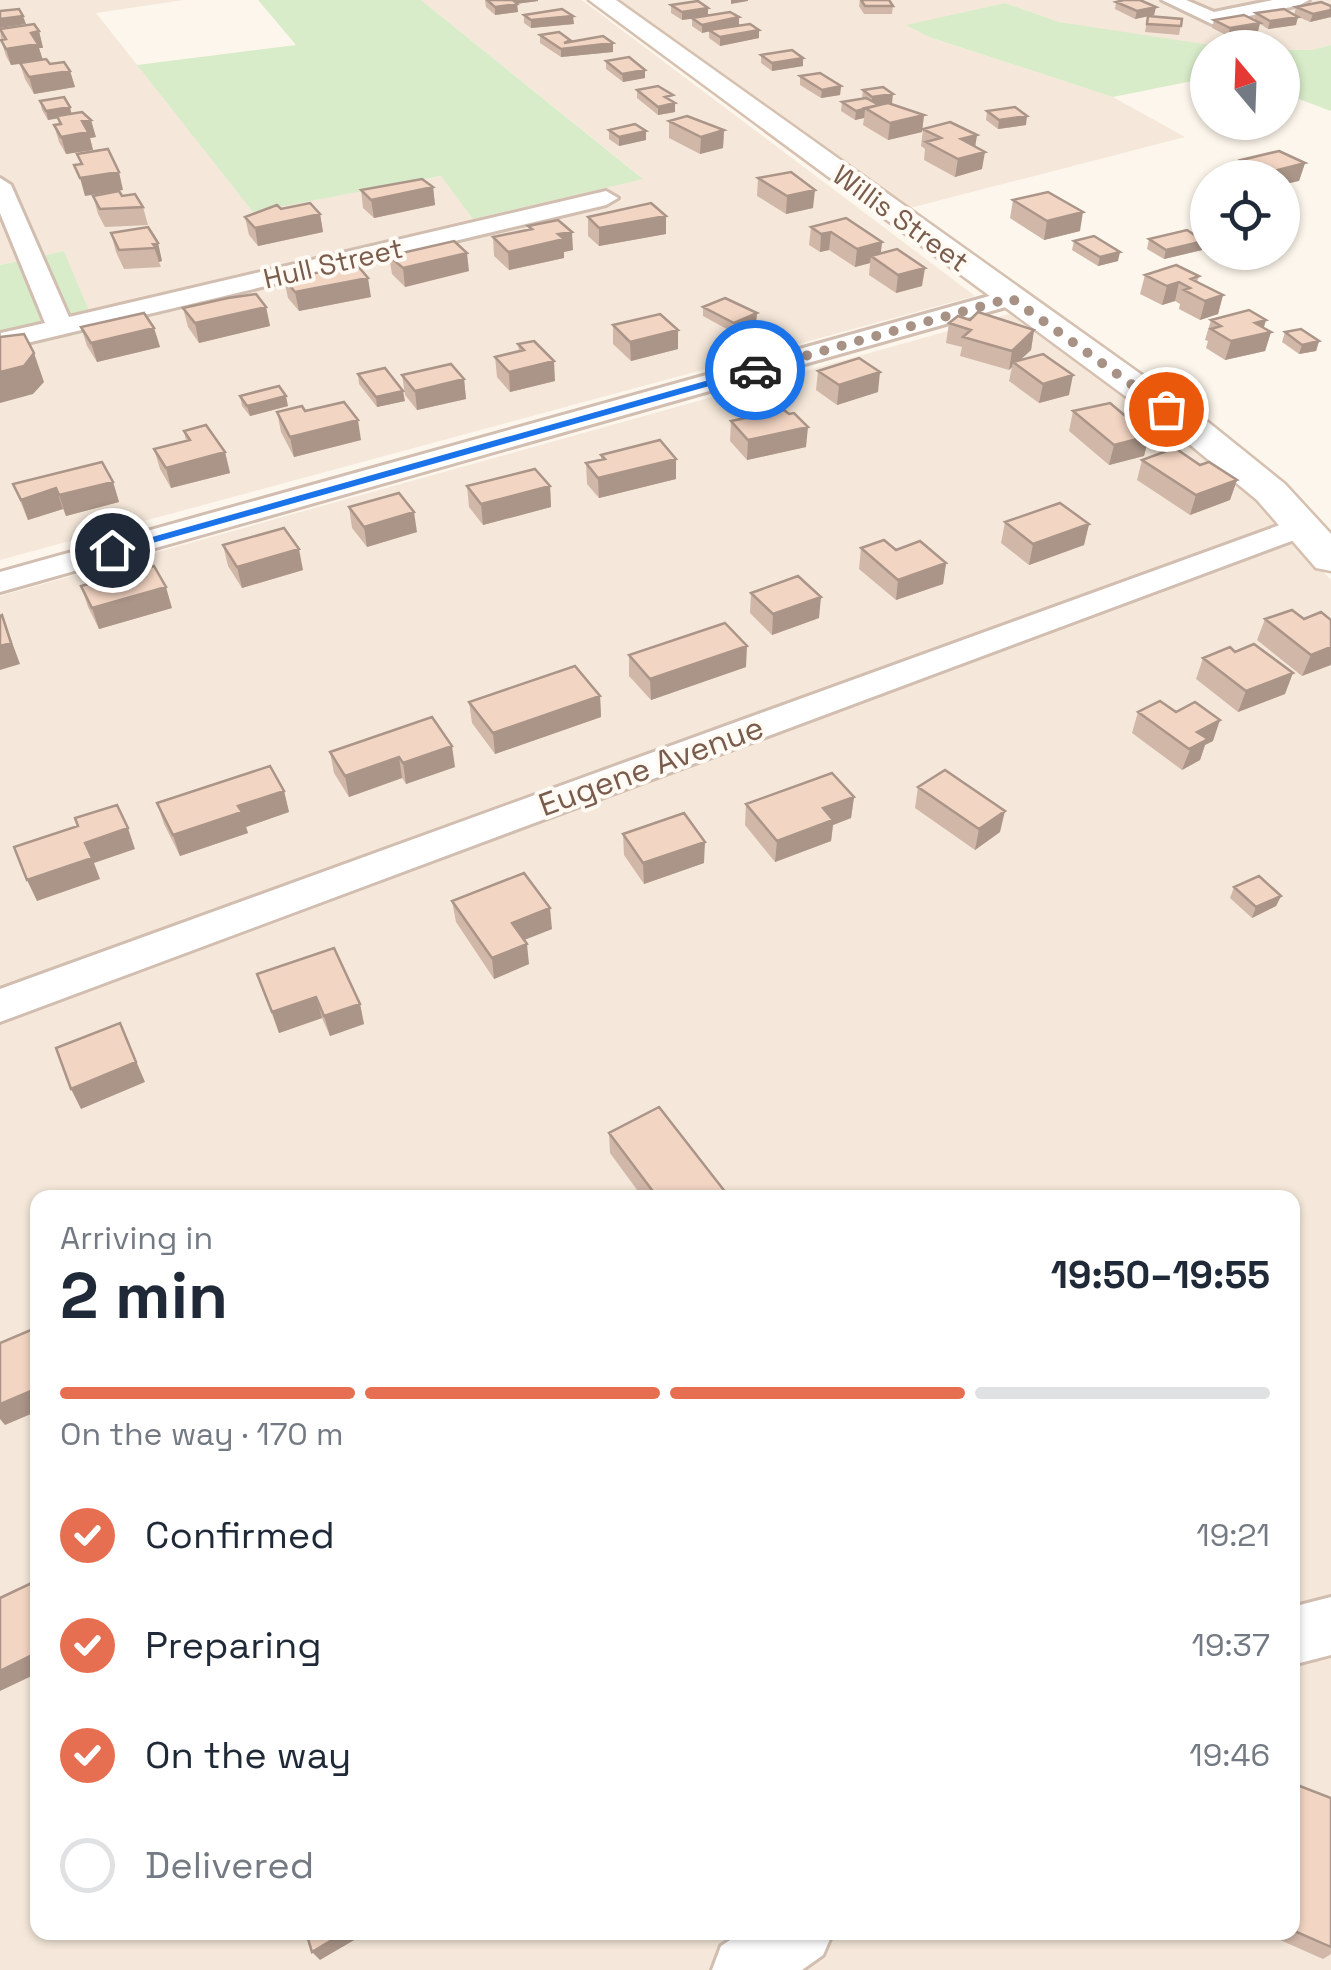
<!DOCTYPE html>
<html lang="en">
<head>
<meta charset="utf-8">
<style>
  :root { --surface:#fff; --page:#f6f6f7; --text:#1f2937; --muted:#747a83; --line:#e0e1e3; --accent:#e76f51 }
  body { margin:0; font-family:"Space Grotesk",sans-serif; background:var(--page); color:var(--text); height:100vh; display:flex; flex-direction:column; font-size:38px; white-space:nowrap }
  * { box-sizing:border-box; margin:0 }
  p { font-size:32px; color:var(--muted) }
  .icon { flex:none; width:55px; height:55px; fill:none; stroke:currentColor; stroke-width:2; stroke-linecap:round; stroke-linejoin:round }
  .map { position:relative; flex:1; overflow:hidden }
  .side { position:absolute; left:30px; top:1190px; width:1270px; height:750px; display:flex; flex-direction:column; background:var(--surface); border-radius:20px; box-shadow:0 2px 8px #0004 }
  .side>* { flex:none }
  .needle { width:65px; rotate:341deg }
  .fabs { position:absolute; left:1190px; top:30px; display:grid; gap:20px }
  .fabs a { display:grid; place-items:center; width:110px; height:110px; border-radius:50%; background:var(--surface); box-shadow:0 2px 8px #0004; font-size:50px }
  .pin { position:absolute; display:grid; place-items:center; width:85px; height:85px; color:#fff; margin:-42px; border:5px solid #fff; border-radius:50%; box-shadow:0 2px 10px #0007 }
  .courier { position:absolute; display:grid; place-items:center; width:100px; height:100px; margin:-50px; border:8px solid #1a73e8; border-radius:50%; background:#fff; color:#222; box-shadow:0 2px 12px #0007 }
  .headline em { font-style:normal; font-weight:600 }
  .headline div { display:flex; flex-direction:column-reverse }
  .headline { display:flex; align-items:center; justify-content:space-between; height:170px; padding:0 30px }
  h1 { font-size:65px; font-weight:600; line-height:75px }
  .bar { display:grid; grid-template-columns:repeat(4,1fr); gap:15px 10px; align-content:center; height:120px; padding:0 30px }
  .bar i { height:12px; border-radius:8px; background:var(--line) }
  .bar .selected { background:var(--accent) }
  .bar p { grid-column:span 4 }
  ol { padding:0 30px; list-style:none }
  li { display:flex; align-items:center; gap:30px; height:110px }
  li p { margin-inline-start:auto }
  li .icon { padding:10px; border-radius:50%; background:var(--accent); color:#fff; stroke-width:4 }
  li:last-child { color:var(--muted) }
  li i { width:55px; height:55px; border:5px solid var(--line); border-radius:50% }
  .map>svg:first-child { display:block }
  .residential { fill:#f5e8da; fill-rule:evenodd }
  .green { fill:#d8ecc9 }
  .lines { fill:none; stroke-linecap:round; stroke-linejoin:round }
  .street-casing { stroke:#d1beb0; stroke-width:6 }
  .secondary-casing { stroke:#d6c0b0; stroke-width:5 }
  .street { fill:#fff; fill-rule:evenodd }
  .secondary { fill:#fff; fill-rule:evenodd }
  .wall { fill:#d1b7a8 }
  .shaded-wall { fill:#aa9588 }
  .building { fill:#f3d5c3; stroke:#aa9588; stroke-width:2.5 }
  .route { fill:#1a73e8 }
  .done { stroke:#a89285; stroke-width:10; stroke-dasharray:0 18 }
  .labels { text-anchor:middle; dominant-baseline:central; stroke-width:8; stroke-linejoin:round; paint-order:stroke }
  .far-street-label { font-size:28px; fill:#7a5c4d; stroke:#fffaf3 }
  .street-label { font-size:32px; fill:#7a5c4d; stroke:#fffaf3 }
</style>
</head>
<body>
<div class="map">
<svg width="1331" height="1970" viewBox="0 0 1331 1970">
  <rect width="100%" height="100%" fill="#fdf6ec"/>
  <path class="residential" d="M0,0H184L96,13L253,211L442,176L642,178L421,0H582L975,296L0,560V352L96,330L64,251L0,265Z
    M619,0H1331V45L1311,50H1283L1187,44L1059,22L1005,3L908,25L929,37L1113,97L1185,137L910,208Z
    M1009,314L1212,459L1264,506L1331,580V1970H0V596ZM38,1198H1292V1932H38Z"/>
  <path class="green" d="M258,0H421L643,179L473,219L441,176L253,212L137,65L296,45Z
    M1005,3L1059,22L1223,47L1208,48L1207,78L1113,97L929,37L906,25Z
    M1331,45V111L1283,93V50H1311Z
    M64,251L97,330L0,352V265Z"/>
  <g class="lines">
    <defs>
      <path id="street" d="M1162,0H1186L1214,12L1273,0H1309L1300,5L1212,24Z
        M0,178L11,185L69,317L606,191L618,198L606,205L10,347L1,345V333L45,323L0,213Z
        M1011,290L1024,298L1020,303L0,592V572Z
        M1302,517L1313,519L1318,526L1313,533L0,1022V989Z
        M1331,1597V1655L1292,1665V1607Z
        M742,1932H833L823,1955L802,1970H712L721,1946Z"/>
      <path id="secondary" d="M589,0H616L1208,422L1285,484L1331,534V571L1316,568L1257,500L1182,438Z"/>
    </defs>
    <use href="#street" class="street-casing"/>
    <use href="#secondary" class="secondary-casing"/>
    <use href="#street" class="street"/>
    <use href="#secondary" class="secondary"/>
  </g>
  <path class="wall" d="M485,0H538V1L517,4L518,12L495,15L486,7Z
    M860,0H889L893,6L892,14H864L859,6Z
    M1116,2L1156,7L1154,15L1135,19L1115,9Z
    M1331,4V17L1310,22L1294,15L1296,25L1268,29L1260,24L1258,31L1228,36L1212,28L1214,20H1254L1256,13L1294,15L1296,7L1330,6Z
    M671,5L708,8V15L739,17V25L759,30V38L720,46L709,38V31L702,33L692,26V19L682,20L671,13Z
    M524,15L574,24L531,28L524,23Z
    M1148,16L1182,19L1179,35L1145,32Z
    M0,29L39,31L43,48H39L42,59L50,64L70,71L75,87L34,94L25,79L20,64L11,65L6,56L1,40Z
    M540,35L570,42L613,43V52L561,57L540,43Z
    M761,55L803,66L772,71L761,63Z
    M606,61L645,78L623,82L606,69Z
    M800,76L841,86L840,95L821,98L800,85Z
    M637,90L673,102L675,112L658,115L637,98Z
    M863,90L892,103H889L924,115L922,132L888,140L863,125L864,118L855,120L841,111L842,102L862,98Z
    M40,101L72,114L96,137L90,138L93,150L66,154L59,142L54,125L59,124L58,118L48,120L42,110Z
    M987,111L1026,125L998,129L986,120Z
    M669,121L724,130L723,148L700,154L669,138Z
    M923,129L977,135L975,147L982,169L955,177L924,160L925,149L921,146Z
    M609,130L646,131V140L619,146L609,139Z
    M1241,160L1305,163L1299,181L1282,178H1236Z
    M758,178L813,208L786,214L757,196Z
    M433,187L435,205L374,218L363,208L361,190Z
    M93,196H122L143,207L148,225L105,227L98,214Z
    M1013,200L1080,231L1044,240L1010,218Z
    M281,209L320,214L323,232L258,246L249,235L245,217Z
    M588,217L666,234L599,246L588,236Z
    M528,226L573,250L564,252V258L509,270L494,256L493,237L529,230Z
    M811,227L882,242L880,254L922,286L896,293L869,275L870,263L855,267L829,250L820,252L809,245Z
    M111,233L158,243L162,261L159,262L161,267L124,269L116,252Z
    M1149,239L1204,241L1202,250L1164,259L1147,249Z
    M1074,241L1118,261L1098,266L1072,250Z
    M389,256L469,271L405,287L392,274Z
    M1145,275L1199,276L1197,282L1223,295L1218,314L1200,320L1179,309L1180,304L1175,301L1162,305L1140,294Z
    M284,279L371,297L299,311L288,298Z
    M266,307L270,326L199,343L188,327L183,308Z
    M703,307L757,313L756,323L734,333L703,316Z
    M970,320L1034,330L1031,350L1020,360L1069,395L1039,403L1009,381L1012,367L1009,370L960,356L962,347L946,343L949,323Z
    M1211,320L1264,328L1271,332L1265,351L1225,360L1206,348L1208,341L1205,340Z
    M613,325L678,330V349L631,361L613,344Z
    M81,327L154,328L160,347L97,362L87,346Z
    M1285,332L1319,341L1316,351L1299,354L1282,342Z
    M518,344L555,381L510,392L497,377L495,357L519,352Z
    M818,371L878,392L837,405L816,390Z
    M358,374L405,401L377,407L359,384Z
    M402,375L464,379L466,399L417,410L405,395Z
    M240,396L288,406L250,416L242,406Z
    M305,411L361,440L294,457L281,432L277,412Z
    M1073,411L1149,436L1144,456L1109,465L1069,431Z
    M731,421L806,447L747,460L730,441Z
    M184,431L225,452L230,473L171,488L160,469L154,449L186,441Z
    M601,455L676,459V479L599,498L587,484L586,463L601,460Z
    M1142,460L1200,465L1237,480L1230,500L1190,515L1137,480Z
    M113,482L119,502L66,516L63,509L28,520L13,484Z
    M467,486H550L551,507L483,525L469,507Z
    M349,507L417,532L367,547L352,528Z
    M1005,522L1089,524L1084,545L1029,565L1001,543Z
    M223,545L303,570L242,588L228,566Z
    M861,548L896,550L946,563L943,584L896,600L859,569Z
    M81,586L172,608L99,629L88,607Z
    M751,593L819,618L772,635L750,613Z
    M1265,619L1331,620L1302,676L1257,640Z
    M629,655L746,667L651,700L629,676Z
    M1203,658L1285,694L1238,712L1196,679Z
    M600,696L601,717L495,754L472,723L469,702Z
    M1138,712L1213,741L1205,745L1200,760L1182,770L1132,733Z
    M432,717L455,767L406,784L402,778L349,797L334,773L330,752Z
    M918,787L1000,832L975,850L915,808Z
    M284,791L289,812L246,827L248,833L180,856L164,824L157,803Z
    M854,797L851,818L833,825L831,841L775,862L745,825L746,804Z
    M623,834L704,863L644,884L624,855Z
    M1234,887L1281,896L1276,906L1252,918L1230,898Z
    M452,901L552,929L524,940L529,964L494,979L456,922Z
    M257,974L360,1004L364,1024L330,1036L322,1018L279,1033Z
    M609,1133L730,1198H643L610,1153Z
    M1292,1783L1331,1798V1954L1323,1959L1262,1932H1292Z"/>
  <path class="shaded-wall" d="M515,0H538V1L515,4Z
    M731,0H748V1L731,4Z
    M517,4L518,12L495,15V7Z
    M1156,7L1154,15L1135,19L1137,11Z
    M708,8V16L682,20V12Z
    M1331,10V17L1310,22L1313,14Z
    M23,16L26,24L0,28V19Z
    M573,16L574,24L531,28V20Z
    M739,17V25L702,33V25Z
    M1298,17L1296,25L1268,29L1270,21Z
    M1260,23L1258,31L1228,36L1230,28Z
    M759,30V38L720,46V37Z
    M39,31L43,48H39L43,60L11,65L6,49L31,33Z
    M570,40L571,48L613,43V52L561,57V49L564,43Z
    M803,58V66L772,71V63Z
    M645,70V78L623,82L622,74Z
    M70,71L75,87L34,94L29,77Z
    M841,86L840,95L821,98L822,90Z
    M893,94L892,103L872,106V97Z
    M675,103V112L658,115V107Z
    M70,107L72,116L48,120L46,111Z
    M865,110L864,118L855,120L856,111Z
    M924,115L922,132L888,140L890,123Z
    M1027,116L1026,125L998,129L999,120Z
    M91,120L96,137L90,138L93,150L66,154L61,137L82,121Z
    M724,130L723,148L700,154L701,137Z
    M646,131V140L619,146V137Z
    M977,135L974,153L961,139Z
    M985,152L982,169L955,177L958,159Z
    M1305,163L1299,181L1282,185V178H1265L1266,173Z
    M119,172L123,190L85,196L80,178Z
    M433,187L435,205L374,218L371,200Z
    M815,190L813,208L786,214L787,196Z
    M1083,212L1080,231L1044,240L1047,221Z
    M320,214L323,232L258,246L255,228Z
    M666,216V234L599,246V228Z
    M572,232L573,250L564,252V258L509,270L508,252L558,234Z
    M831,232L829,250L820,252L821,234Z
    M1204,241L1202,250L1164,259L1166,250Z
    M882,242L880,261L871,256L870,263L855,267L857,249Z
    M158,243L162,261L159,262L153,244Z
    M1120,252L1118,261L1098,266L1100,257Z
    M467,253L469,271L405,287L403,268Z
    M925,268L922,286L896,293L898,275Z
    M368,278L371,297L299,311L295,292Z
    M1179,282L1175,301L1162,305L1167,286Z
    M1223,295L1218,314L1200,320L1205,301Z
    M266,307L270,326L199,343L195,323Z
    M757,313L756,323L734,333V323Z
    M1266,320L1262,334L1271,332L1265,351L1225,360L1231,341L1255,323Z
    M154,328L160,347L97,362L91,343Z
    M678,330V349L631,361L630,342Z
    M1034,330L1031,350L1016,364L1013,362L1012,367L1009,370L1012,351Z
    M1319,341L1316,351L1299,354L1302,345Z
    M34,353L44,382L33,394L0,403V372Z
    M554,361L555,381L510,392L509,372Z
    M880,372L878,392L837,405L839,385Z
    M1073,375L1069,395L1039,403L1043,384Z
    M464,379L466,399L417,410L415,391Z
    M403,391L405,401L377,407L376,397Z
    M286,396L288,406L250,416L247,406Z
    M358,420L361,440L294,457L290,437Z
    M808,427L806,447L747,460L748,440Z
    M1149,436L1144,456L1109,465L1114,445Z
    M225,452L230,473L171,488L166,468Z
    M676,459V479L599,498L598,478Z
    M1237,480L1230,500L1190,515L1196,495Z
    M113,482L119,502L66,516L59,495Z
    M550,486L551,507L483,525L481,504Z
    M56,488L63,509L28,520L21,500Z
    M414,512L417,532L367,547L364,527Z
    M1089,524L1084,545L1029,565L1033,544Z
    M299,549L303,570L242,588L237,567Z
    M946,563L943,584L896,600L898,580Z
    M166,587L172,608L99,629L92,608Z
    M821,597L819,618L772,635L773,614Z
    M2,615L20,664L0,670V646Z
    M747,646L746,667L651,700L650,679Z
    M1331,647V665L1302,676L1311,655Z
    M1293,673L1285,694L1238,712L1246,691Z
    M600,696L601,717L495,754L493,733Z
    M1220,720L1213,741L1205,745L1200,760L1182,770L1197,732Z
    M452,746L455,767L406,784L403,763Z
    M399,757L402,778L349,797L345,776Z
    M284,791L289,812L246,827L248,833L180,856L173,835L238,806Z
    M854,797L851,818L833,825L831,841L775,862L777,841L823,808Z
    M1005,811L1000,832L975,850L979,829Z
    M128,828L135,849L94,863L100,879L37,901L27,880L85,843Z
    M705,842L704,863L644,884L643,863Z
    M1281,896L1276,906L1252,918L1256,907Z
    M550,908L552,929L514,944L512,923Z
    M527,944L529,964L494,979L492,958Z
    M316,997L322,1018L279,1033L272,1012Z
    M360,1004L364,1024L330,1036L324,1016Z
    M120,1023L145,1082L81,1109L71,1089Z
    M38,1388V1411L5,1425L0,1419V1404Z
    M38,1652V1673L0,1691V1671Z
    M345,1932H368L320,1960L312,1952Z"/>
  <path class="building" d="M487,0H513L517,4L495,7Z
    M861,0H889L893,6H865Z
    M1124,0H1140L1156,7L1137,11L1116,2Z
    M698,1L708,8L682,12L671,5Z
    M1321,2L1331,6V10L1313,14L1296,7Z
    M19,9L23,16L0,19V11Z
    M562,9L573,16L531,20L524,15Z
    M1284,9L1298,17L1270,21L1256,13Z
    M730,12L739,17L702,25L692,18Z
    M1244,15L1260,23L1230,28L1214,20Z
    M1148,16L1182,19L1181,26L1147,24Z
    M34,24L39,31L31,33L38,44L6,49L1,40L6,39L0,29Z
    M750,24L759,30L720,37L709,30Z
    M559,32L570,40L564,43L603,36L613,43L561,49L540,35Z
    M792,50L803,58L772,63L761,55Z
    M629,57L645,70L622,74L606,61Z
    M46,59L50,64L64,62L70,71L29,77L20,63Z
    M820,73L841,86L822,90L800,76Z
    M658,86L673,95L665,97L675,103L658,107L637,90Z
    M883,87L893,94L872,97L863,90Z
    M64,97L70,107L46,111L40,101Z
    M866,98L879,105L856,111L842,102Z
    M888,103L924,115L890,123L865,108Z
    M1015,107L1027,116L999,120L987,111Z
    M82,112L91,120L82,121L88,132L61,137L54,125L61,124L57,116Z
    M687,116L724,130L701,137L669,121Z
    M950,122L977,135L961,139L985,152L958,159L926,142L941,138L923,129Z
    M635,124L646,131L619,137L609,130Z
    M108,149L119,172L80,178L74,165L82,164L77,154Z
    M1279,151L1305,163L1266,173L1241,160Z
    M791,172L815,190L787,196L758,178Z
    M422,179L433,187L371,200L361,190Z
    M119,191L122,196L135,194L143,207L100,209L93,196Z
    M1048,192L1083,212L1047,221L1013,200Z
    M310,203L320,214L255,228L245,217L277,205L281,209Z
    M651,203L666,216L599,228L588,217Z
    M846,218L882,242L857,249L831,232L821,234L811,227Z
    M558,220L572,232L558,234L564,239L508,252L493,237L532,229L528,226Z
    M148,227L158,243L153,244L156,248L119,250L111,233Z
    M1187,230L1204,241L1166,250L1149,239Z
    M1094,236L1120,252L1100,257L1074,241Z
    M454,241L467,253L403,268L389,256Z
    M897,249L925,268L898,275L871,256Z
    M357,265L368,278L295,292L284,279Z
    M1176,265L1199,276L1191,279L1223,295L1205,301L1184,290L1190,288L1179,282L1167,286L1145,275Z
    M256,294L266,307L195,323L183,308L228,298Z
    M725,298L757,313L734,323L703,307Z
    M1249,310L1266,320L1255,323L1271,332L1231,341L1211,329L1221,326L1211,320Z
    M978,312L1034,330L1012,351L963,337L971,330L949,323L958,316L970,320Z
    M144,313L154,328L91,343L81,327Z
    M660,314L678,330L630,342L613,325Z
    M1301,329L1319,341L1302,345L1285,332Z
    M24,334L34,353L24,366L0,372V337Z
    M534,341L554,361L509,372L495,357L524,350L518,344Z
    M1043,354L1073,375L1043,384L1013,362Z
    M859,358L880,372L839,385L818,371Z
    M451,364L464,379L415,391L402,375Z
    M385,368L403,391L376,397L358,374Z
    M279,386L286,396L247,406L240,396Z
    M344,402L358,420L290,437L277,412L302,406L305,411Z
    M1110,403L1149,436L1114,445L1073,411Z
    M784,410L789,414L794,413L808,427L748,440L731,421Z
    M206,425L225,452L166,468L154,449L190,440L184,431Z
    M660,440L676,459L598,478L586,463L605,459L601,455Z
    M1175,448L1200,465L1209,462L1237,480L1196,495L1142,460Z
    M102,462L113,482L59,495L56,488L21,500L13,484Z
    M535,469L550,486L481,504L467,486Z
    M399,493L414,512L364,527L349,507Z
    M1060,503L1089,524L1033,544L1005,522Z
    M284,528L299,549L237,567L223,545Z
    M884,540L896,550L920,541L946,563L898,580L861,548Z
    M154,566L166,587L92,608L81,586Z
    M798,576L821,597L773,614L751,593Z
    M1292,610L1304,619L1321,612L1331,620V647L1311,655L1265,619Z
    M2,615L11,643L0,646V616Z
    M725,623L747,646L650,679L629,655Z
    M1254,644L1293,673L1246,691L1203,658L1230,647L1235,652Z
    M575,666L600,696L493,733L469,702Z
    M1160,701L1176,712L1195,702L1220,720L1197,732L1208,739L1189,749L1138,712Z
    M432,717L452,746L403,763L399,757L345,776L330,752Z
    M270,766L284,791L238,806L242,812L173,835L157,803Z
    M945,770L1005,811L979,829L918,787Z
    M832,773L854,797L823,808L833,820L777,841L746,804Z
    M117,805L128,828L85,843L92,858L27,880L14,847L78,826L75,818Z
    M684,813L705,842L643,863L623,834Z
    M524,873L550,908L512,923L527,944L492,958L452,901Z
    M1259,876L1281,896L1256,907L1234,887Z
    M334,948L360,1004L324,1016L316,997L272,1012L257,974Z
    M120,1023L136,1062L71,1089L56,1048Z
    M659,1107L730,1198H658L609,1133Z
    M38,1327V1388L0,1404V1343Z
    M38,1580V1652L0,1671V1598Z
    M1292,1783L1331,1798V1947L1292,1930Z
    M306,1932H345L312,1952Z"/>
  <path class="route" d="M755,367L759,372L117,553L106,550Z"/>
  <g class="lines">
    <path class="done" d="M755,370L1011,298L1166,409"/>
  </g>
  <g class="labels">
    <g class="far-street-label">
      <text transform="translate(901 218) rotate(36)">Willis Street</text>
      <text transform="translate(333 263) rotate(-13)">Hull Street</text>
    </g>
    <g class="street-label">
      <text transform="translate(651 766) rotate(-20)">Eugene Avenue</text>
    </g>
  </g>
</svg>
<div class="fabs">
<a><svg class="needle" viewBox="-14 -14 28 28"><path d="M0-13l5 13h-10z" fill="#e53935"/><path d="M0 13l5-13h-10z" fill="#747a83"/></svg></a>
<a><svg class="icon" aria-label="locate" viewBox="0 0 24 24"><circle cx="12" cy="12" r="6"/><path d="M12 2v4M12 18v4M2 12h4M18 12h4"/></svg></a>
</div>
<div class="pin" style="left:1166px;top:409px;background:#ea580c"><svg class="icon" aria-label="bag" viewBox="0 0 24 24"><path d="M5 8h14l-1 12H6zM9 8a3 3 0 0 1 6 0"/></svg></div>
<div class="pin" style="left:112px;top:550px;background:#1f2937"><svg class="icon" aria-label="home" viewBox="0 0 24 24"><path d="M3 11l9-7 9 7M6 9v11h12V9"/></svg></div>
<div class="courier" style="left:755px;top:370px"><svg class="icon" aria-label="car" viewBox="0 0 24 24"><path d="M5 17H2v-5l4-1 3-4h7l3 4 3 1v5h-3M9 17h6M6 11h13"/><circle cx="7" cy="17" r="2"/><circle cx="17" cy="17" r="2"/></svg></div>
<section class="side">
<div class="headline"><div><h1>2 min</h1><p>Arriving in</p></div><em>19:50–19:55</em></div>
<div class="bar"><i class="selected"></i><i class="selected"></i><i class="selected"></i><i></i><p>On the way · 170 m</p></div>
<ol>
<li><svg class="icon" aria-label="check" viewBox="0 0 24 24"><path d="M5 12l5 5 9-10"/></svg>Confirmed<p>19:21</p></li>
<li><svg class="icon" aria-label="check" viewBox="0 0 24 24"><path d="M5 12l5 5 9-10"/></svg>Preparing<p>19:37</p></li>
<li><svg class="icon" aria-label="check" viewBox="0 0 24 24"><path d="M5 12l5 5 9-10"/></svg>On the way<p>19:46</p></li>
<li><i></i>Delivered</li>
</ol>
</section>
</div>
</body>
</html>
